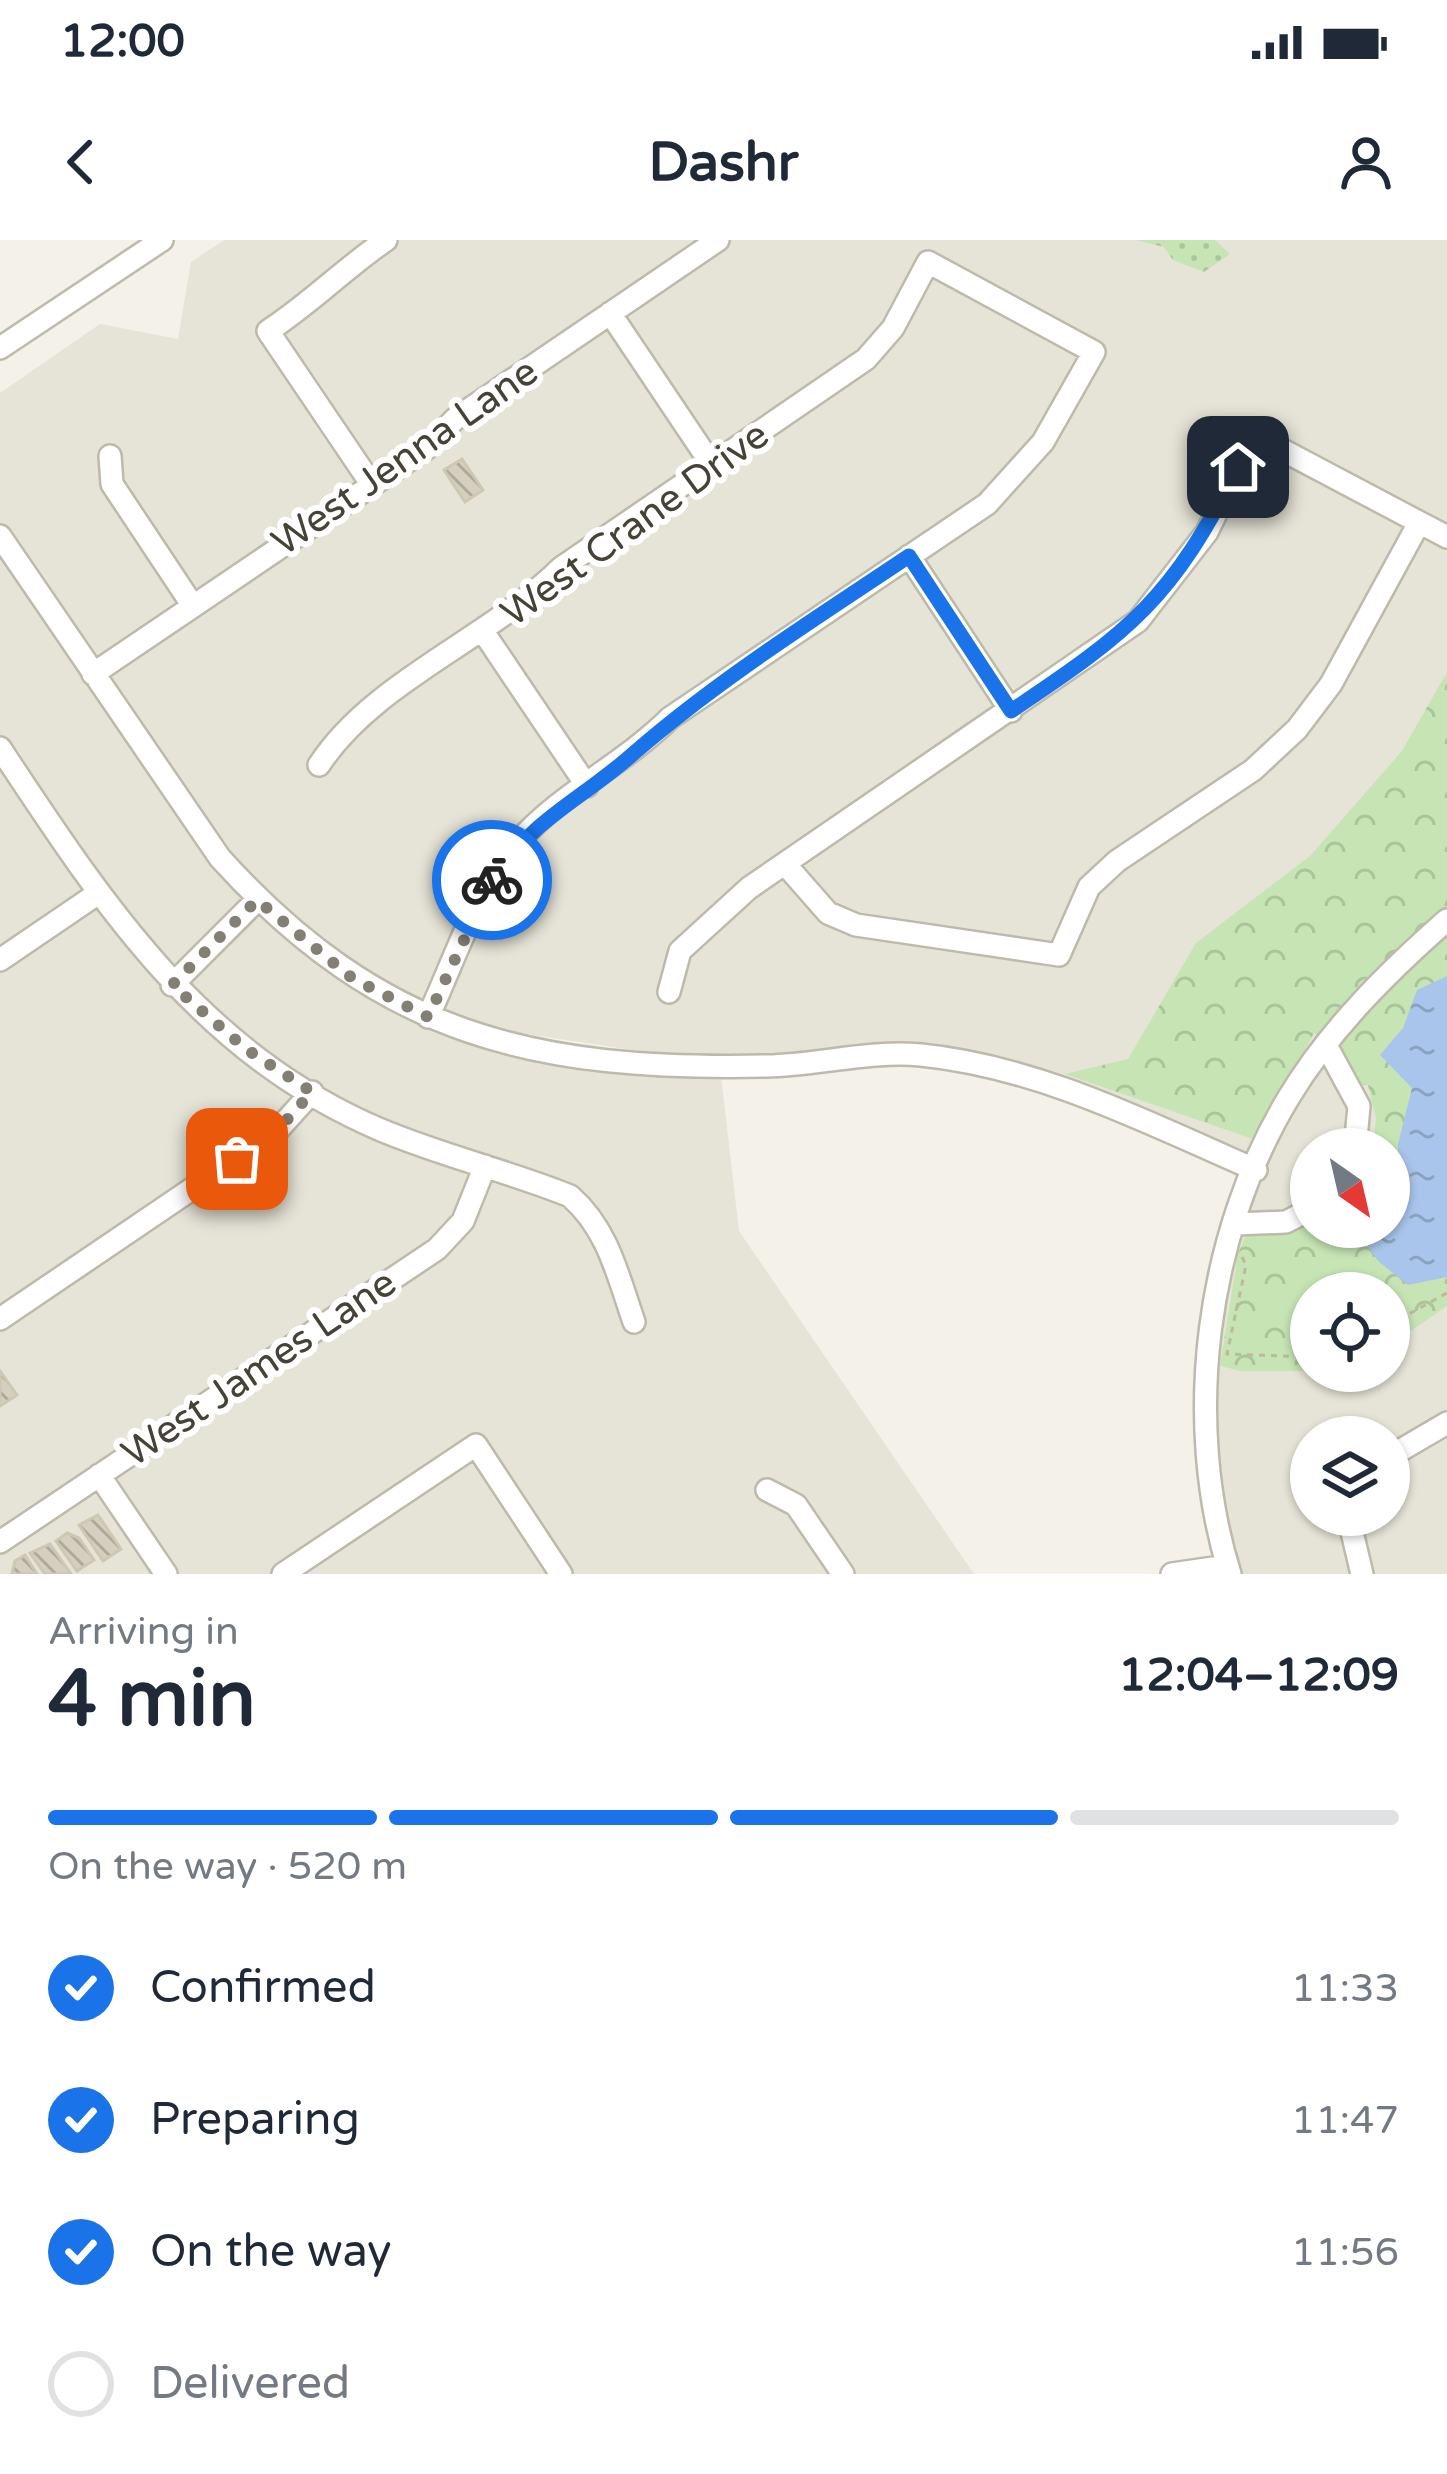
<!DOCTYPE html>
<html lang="en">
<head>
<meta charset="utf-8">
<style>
  :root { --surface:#fff; --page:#f6f6f7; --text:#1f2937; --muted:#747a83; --line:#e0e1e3; --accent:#1a73e8 }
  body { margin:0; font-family:"Varela Round",sans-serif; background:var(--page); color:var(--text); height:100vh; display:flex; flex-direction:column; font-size:45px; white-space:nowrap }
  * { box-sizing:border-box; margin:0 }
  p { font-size:39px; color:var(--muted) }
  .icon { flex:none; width:66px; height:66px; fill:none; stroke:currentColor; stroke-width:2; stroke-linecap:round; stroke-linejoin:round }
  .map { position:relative; height:1334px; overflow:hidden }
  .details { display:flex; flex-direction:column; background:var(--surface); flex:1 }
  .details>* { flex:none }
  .needle { width:78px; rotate:146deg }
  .fabs { position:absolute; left:1290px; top:888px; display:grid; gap:24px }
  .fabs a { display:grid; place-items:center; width:120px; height:120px; border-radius:50%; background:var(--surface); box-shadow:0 3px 9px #0004; font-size:60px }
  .pin { position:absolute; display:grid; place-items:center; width:102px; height:102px; color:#fff; margin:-51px; border-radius:24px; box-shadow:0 6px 18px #0006 }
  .courier { position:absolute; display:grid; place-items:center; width:120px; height:120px; margin:-60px; border:9px solid #1a73e8; border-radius:50%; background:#fff; color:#222; box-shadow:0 3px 15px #0007 }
  .overview em { font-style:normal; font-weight:800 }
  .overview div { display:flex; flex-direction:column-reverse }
  .overview { display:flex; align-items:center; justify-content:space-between; height:204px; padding:0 48px }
  h1 { font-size:78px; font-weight:800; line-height:90px }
  .bar { display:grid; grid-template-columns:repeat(4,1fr); gap:18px 12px; align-content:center; height:144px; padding:0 48px }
  .bar i { height:15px; border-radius:9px; background:var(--line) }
  .bar .selected { background:var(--accent) }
  .bar p { grid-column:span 4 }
  ol { padding:0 48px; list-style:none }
  li { display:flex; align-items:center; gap:36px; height:132px }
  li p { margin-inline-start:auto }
  li .icon { padding:12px; border-radius:50%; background:var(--accent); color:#fff; stroke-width:4 }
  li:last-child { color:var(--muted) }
  li i { width:66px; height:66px; border:6px solid var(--line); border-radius:50% }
  .status { display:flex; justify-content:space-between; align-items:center; height:84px; padding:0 60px; background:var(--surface); direction:ltr }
  .status svg { height:33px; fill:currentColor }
  header { display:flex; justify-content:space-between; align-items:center; height:156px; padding:0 48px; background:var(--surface); font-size:54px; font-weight:800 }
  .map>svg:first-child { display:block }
  .residential { fill:#e6e4d7; fill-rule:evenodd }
  .grass { fill:url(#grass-dots) }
  .park { fill:url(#park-crowns) }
  .water { fill:url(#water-ripples) }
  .building { fill:url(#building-back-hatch); stroke:#cec8b2; stroke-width:3 }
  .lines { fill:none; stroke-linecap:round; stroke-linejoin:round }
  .minor-casing { stroke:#bebaab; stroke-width:26 }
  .path { stroke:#beb89e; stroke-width:3; stroke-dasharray:6 6; stroke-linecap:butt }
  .minor { stroke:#fff; stroke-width:21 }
  .done { stroke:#837f75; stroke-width:12; stroke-dasharray:0 21.6 }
  .route { stroke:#1a73e8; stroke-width:15 }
  .labels { text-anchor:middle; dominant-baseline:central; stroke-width:12; stroke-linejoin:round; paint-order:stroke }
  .street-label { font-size:39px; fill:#464237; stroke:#fff }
</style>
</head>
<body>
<div class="status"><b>12:00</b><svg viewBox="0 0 49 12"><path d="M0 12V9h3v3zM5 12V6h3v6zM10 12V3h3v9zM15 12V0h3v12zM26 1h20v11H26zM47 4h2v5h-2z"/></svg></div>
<header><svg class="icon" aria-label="back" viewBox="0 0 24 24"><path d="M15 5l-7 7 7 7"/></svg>Dashr<svg class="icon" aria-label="person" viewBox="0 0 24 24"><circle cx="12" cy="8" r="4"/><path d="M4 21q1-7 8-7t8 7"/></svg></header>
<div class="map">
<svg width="1447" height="1334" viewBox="0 0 1447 1334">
  <defs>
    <pattern id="grass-dots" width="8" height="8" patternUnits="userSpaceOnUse" patternTransform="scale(3)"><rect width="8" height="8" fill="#c6e4b4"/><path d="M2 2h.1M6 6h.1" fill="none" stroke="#abc59b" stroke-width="1.8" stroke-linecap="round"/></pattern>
    <pattern id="park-crowns" width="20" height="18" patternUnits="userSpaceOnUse" patternTransform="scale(3)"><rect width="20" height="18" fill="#c6e4b4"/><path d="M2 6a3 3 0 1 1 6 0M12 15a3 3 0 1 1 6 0" fill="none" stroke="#abc59b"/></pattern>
    <pattern id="water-ripples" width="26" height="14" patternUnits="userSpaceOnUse" patternTransform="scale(3)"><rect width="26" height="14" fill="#a9c5eb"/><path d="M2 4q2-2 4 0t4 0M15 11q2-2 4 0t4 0" fill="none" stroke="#8ba2bf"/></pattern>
    <pattern id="building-back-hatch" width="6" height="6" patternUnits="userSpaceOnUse" patternTransform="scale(3)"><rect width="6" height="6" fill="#d4cfbe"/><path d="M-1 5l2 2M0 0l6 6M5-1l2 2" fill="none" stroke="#aeaa9b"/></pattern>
  </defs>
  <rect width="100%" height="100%" fill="#f3f1e8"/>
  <path class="residential" d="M224,0H1447V1334H1232L1208,1138L1256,931L1132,876L950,820L740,826L453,783L339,722L221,615L0,291V153L100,84L178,99L191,22ZM1311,909H1389V987H1311ZM1311,1053H1389V1131H1311ZM1311,1197H1389V1275H1311Z
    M0,295L220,618L325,718L453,786L720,827L739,991L974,1334H0Z"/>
  <path class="grass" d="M1136,0H1215L1230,14L1204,32L1173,20L1164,7Z"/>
  <path class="park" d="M1447,432V1066L1389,1106V1053H1311V1131H1329H1241L1220,1126L1238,1014L1246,995L1285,989L1311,977V987H1389V909H1373L1376,878L1368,845H1358L1341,810L1314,793L1256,900L1065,834L1128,819L1196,703L1310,616L1402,511Z"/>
  <path class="water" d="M1447,736V1037L1408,1045L1378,1021L1355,988L1389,987V952L1399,941L1398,904L1412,848L1380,815L1403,788L1417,750Z"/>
  <path class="building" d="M462,219L483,250L465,262L444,230Z
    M0,1131L17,1155L0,1166Z
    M98,1275L121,1309L103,1321L79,1285Z
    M67,1293L79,1298L94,1320L77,1331L56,1301Z
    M50,1304L71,1334H45L30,1313Z
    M25,1315L37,1334H12L15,1321Z"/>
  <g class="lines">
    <defs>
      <path id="minor" d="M610,73L712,225
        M0,108L162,0
        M110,216L112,244L193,366
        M372,245L268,91C311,63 345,28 386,0
        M0,296L220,618C381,796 535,831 767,826C817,825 872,810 921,815C1040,827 1148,883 1256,930
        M909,316L1011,471
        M484,393L587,546
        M93,434L427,208L455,179L718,0
        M0,508C103,664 200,813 381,890C443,916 508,931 570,956C608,989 618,1036 634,1082
        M319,525C373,442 489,399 561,328L866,119L893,88L928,22L1094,112L1043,202L987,264L670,478C624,524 561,553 518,602C476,651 455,719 428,777
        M785,624L828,673L856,685L1059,715L1089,647L1117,621L1253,530L1297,489L1331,444L1419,283
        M0,720L97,654
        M172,745L257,660
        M669,752L680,711L749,648L1138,381L1207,292L1254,195L1447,297
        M1327,807L1359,866L1355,909
        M1236,984L1286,982L1311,969
        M0,1079L276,892L312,852
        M1389,1217L1447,1183
        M99,1235L166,1334
        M767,1250L796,1265L843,1334
        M1348,1275L1362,1334
        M0,1302L437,1009L463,981L485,926
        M283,1334L476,1205L561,1334
        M1172,1334L1227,1326
        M1230,1334C1182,1181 1206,994 1289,857C1330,789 1388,732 1447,680"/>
    </defs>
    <use href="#minor" class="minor-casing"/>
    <path class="path" d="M1242,1017L1246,1025L1227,1114L1311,1117
      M1389,1085L1447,1053"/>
    <use href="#minor" class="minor"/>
  </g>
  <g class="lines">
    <path class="done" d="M237,919L276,892L312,852L246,809L172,745L257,660L352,738L428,777L492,640"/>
    <path class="route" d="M492,640C537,575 579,562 634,513C719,439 815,379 909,316L1011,471C1131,391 1173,358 1238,227"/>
  </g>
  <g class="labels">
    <g class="street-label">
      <text transform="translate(405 217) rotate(-35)">West Jenna Lane</text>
      <text transform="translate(635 284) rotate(-36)">West Crane Drive</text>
      <text transform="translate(259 1128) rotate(-34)">West James Lane</text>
    </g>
  </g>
</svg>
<div class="fabs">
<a><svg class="needle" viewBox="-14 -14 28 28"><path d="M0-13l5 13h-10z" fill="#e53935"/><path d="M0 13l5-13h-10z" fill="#747a83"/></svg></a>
<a><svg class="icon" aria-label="locate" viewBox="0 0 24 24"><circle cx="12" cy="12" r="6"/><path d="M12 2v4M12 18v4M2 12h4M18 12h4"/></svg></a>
<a><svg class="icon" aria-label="layers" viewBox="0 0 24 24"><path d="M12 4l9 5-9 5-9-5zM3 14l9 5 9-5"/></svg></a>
</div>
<div class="pin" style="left:237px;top:919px;background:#ea580c"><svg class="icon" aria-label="bag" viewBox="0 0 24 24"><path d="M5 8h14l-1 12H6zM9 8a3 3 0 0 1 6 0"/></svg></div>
<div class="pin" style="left:1238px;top:227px;background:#1f2937"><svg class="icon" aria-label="home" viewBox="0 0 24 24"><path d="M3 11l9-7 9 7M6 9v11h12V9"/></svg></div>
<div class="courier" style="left:492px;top:640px"><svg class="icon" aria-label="bike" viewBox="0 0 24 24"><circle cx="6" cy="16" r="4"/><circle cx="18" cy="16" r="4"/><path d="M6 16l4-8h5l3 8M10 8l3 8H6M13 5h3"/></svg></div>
</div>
<section class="details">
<div class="overview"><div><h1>4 min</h1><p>Arriving in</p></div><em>12:04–12:09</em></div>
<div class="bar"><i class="selected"></i><i class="selected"></i><i class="selected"></i><i></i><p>On the way · 520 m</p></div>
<ol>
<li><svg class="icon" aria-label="check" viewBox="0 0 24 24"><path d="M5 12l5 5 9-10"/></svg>Confirmed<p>11:33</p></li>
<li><svg class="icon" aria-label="check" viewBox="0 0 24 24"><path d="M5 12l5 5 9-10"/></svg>Preparing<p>11:47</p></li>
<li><svg class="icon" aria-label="check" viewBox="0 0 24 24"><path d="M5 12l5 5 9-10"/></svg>On the way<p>11:56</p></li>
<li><i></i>Delivered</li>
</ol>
</section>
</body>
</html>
